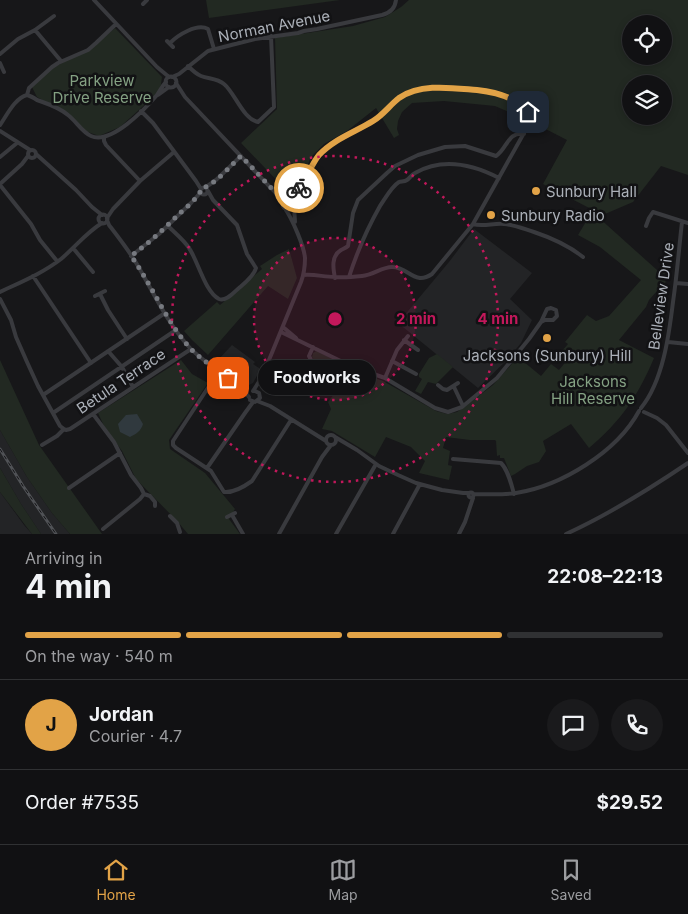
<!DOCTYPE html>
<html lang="en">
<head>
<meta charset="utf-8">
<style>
  :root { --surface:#111113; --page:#1a1a1c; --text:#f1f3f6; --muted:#9c9da0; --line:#303133; --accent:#e2a347 }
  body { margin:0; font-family:Inter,sans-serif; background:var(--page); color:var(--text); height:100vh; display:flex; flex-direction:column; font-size:19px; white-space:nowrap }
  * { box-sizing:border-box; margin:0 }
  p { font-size:16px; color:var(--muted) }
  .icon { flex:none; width:28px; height:28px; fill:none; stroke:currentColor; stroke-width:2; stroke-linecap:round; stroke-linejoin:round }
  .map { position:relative; height:534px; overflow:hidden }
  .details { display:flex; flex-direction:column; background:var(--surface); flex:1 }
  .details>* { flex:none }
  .buttons { position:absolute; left:622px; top:15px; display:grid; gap:10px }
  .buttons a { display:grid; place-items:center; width:50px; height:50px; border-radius:50%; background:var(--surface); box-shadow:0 2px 8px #0003,0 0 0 1px var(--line); font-size:25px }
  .pin { position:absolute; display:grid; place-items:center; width:42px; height:42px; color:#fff; margin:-21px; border-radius:10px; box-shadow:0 2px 8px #0006 }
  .courier { position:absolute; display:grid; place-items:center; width:50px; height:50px; margin:-25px; border:4px solid #e2a347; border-radius:50%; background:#fff; color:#222; box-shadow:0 1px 6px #0007 }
  .bubble { position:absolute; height:35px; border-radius:18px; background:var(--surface); box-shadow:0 2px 8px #0003,0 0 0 1px var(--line); font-size:16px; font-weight:700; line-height:35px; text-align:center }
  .headline em { font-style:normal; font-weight:700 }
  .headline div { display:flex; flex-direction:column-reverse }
  .headline { display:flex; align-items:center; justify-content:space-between; height:85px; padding:0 25px }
  h1 { font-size:32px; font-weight:700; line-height:38px }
  .bar { display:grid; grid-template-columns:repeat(4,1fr); gap:8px 5px; align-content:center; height:60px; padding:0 25px }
  .bar i { height:6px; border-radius:4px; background:var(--line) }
  .bar .on { background:var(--accent) }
  .bar p { grid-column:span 4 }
  .line { display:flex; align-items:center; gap:12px; padding:0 25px; border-top:1px solid var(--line) }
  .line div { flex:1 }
  .round { display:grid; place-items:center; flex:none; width:52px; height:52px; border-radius:26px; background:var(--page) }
  .tab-bar { display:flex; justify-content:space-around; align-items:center; height:70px; border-top:1px solid var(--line); background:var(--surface); font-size:14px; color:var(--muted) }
  .tab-bar a { display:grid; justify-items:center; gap:2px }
  .tab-bar .on { color:var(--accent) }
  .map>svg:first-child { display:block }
  .built { fill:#232426 }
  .green { fill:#222922; fill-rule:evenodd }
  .water { fill:#30393e }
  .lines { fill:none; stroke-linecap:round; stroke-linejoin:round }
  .street { stroke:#393a3e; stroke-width:4 }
  .rail-casing { stroke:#505256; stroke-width:3 }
  .rail { stroke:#121214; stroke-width:1; stroke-dasharray:4; stroke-linecap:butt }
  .done { stroke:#777a80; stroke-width:5; stroke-dasharray:0 9 }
  .route { stroke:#e2a347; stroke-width:6 }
  .ring { fill:none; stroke:#c2185b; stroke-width:2.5; stroke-dasharray:2.5 5 }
  .poi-dot { fill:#e2a347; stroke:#121214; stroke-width:2 }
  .labels { text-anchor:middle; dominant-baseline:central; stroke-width:5; stroke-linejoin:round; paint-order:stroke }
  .street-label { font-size:15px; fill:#abb0b8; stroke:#121214 }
  .park-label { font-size:15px; fill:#84a183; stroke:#121214 }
  .poi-label { font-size:15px; fill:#abb0b8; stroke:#121214; text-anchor:start }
  .centre { fill:#c2185b; stroke:#121214; stroke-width:2.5 }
  .ring-label { font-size:15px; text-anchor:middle; font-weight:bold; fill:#c2185b; stroke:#121214; stroke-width:5; stroke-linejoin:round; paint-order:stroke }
</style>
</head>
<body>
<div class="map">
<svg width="688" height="534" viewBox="0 0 688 534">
  <rect width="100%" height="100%" fill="#171719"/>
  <path class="built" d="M474,229L532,273L510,299L532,320L521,343L507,360L478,388L398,323L449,262Z
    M232,345L255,362L253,364L259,368V372L253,383L249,385L217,361Z
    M0,430L27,477L52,513L70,534H41L21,504L0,468Z
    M0,492L24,525L32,534H0Z"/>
  <path class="green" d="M206,0H340L209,18Z
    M409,0H688V175L661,166L633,202L598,217L657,270L667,272L664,291H657L649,300L646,307L619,340L654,358C638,396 621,421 589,448L571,424L543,441L546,451L539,462L527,466L515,474L511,476L504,458H500V455L497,456L496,441L495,440H470L446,437L443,448L450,451L448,465L452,466L449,480L419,473L425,461L411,447L386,437L375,457L332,431L322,429L331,409L328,402L334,394L312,357L313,353L316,351L359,372L383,381L436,411L447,414L457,412L467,405L493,385L518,357L541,376L551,364L559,370L568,359L561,352L568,344L565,342L587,315L596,321L609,316L641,280L600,247L578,235L593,210L543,184L567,140L534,123L495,106L444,101L412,103L402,112L398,121L397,129L399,135L394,138L376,108L347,131L324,144L311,157L303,176L297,185L289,193L241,143L277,109L275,38L353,26L385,17L401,7ZM631,24H664V56H631ZM631,84H664V116H631Z
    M115,28L162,77L160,91L120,127L99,136L85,131L63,111L37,97L32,87L53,67L87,51Z
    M289,249L297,278L288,299L268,286L208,355L192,340L184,331L217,302L220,305L262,269L260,266L277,255Z
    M437,354L453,367L436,384L428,382L421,394L415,391L422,379L419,377V374L429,358Z
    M0,360L39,445L102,534H70L52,513L27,477L0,430Z
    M181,360L192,374L208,383L169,440L170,449L205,473L235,509L229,519L240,534H188L177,521L136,479L122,451L104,426L98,413Z
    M0,468L21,504L41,534H32L0,492Z"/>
  <path class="water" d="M137,414L143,424C141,431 136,434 130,437L120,432L118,424L126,415Z"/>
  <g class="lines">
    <path class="street" d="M94,0L157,67L169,77
      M143,4L147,0
      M35,30L61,61
      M167,41L173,47
      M170,43C178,35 197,23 208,29L214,49
      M0,54L18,39L35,30L54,16
      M0,63L4,72
      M188,66C192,70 196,74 201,76C209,79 217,78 224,84C235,93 243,119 258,122L274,107L271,36
      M165.5 82a5.5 5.5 0 1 1 11 0a5.5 5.5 0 1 1-11 0Z
      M172,77L179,74L208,51L255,39L298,33L304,31L317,29L382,15C390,13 395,9 396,0
      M176,83L185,97L268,185L279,196L286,199
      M27,95C31,96 34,98 37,100C48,104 59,107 68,115C76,121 82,132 91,136C111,145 145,109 157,95C160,91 162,86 166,82
      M158,95L169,87
      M141,111L153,123L196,181L201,189
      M0,125C7,115 15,98 27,95L29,88L52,67L58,63L88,50L96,43L116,24
      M0,131L30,150
      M104,137V141L106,145L140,181
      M28 154a4 4 0 1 1 8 0a4 4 0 1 1-8 0Z
      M36,154L76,190L92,207L102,215
      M0,157L17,143
      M0,184L22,164L28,156
      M0,185L31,224L40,240L57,261
      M206,187L216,180L241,156
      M200.5 191a3.5 3.5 0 1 1 7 0a3.5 3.5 0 1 1-7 0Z
      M282.5 204a5.5 5.5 0 1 1 11 0a5.5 5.5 0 1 1-11 0Z
      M287,199C305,186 307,167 321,153C335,139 354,133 370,123C383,116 390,103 403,96C426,82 479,88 504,96C516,100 533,109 529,124L473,224L432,274C414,286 409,267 392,267C382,267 373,275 362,276C353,277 344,278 335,277C323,277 316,274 303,275
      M294,206L295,222
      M98.5 219a4.5 4.5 0 1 1 9 0a4.5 4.5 0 1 1-9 0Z
      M107,218L113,209L140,181L174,152
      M107,220L109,225C119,238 130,252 138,266C154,294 168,324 190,348C207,366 233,377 249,397
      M473,224C482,227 494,223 504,224C515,225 524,229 534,232C552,238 568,245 583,257
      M168,226C175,233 184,240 189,248C198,261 205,292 219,299C226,302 234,292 239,288C245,283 254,276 256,268L247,254L237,225L213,200L208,191
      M646,226L649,218L653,212L688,223
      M73,248L93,272
      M131,256L159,234L191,203L201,192
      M33,276L91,363
      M349,277C357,252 367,229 380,206C385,199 391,187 399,182C401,181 404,182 407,180C410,178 411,175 415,173C443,157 472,164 499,178
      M335,278C333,268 331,256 341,250C343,249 346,248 348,246L353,213L358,200L387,173L395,166L418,155L445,147L465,146L496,156C507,149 508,131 524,134
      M676,283L688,284
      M0,292C21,282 43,273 61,259C74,248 87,232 102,223
      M100,294L108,310L127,339
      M95,296L105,291
      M0,299L11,320L16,337L27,362L38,386L60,426L64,429
      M283,327L296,338
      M281,332L353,367L385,378L435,408L448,412L462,407L497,378L529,339L541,322L547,309L551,308L556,310L557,316L553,320H545L541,322
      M404,340L418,350
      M668,342L688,344
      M313,347L309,356L323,384
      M108,351L122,367L133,387
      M392,361L416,374
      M219,371L173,441V445L176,448L211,471L224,492C233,493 245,486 252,481L291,420
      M385,378L397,350L408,336
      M438,385L443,389L447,390L458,383
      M454,387L463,406
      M253,391L262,377L301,282C304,274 305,266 305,258C304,246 293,221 286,210
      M43,395L165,313
      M250,400L255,402L260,398L259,393L255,391H253
      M257,401L270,406L326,441
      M641,408C663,381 669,335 673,302C677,275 679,248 682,222
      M644,412L657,418L666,425L688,453
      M53,413L176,330
      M93,414L114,442L131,475L141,488L144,494L150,496L155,502V506
      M64,429L66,430L70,429L191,349
      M326 440a5 5 0 1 1 10 0a5 5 0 1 1-10 0Z
      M335,437L357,450L379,466L398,475L416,483L442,490L463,493H470
      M42,445L57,436L64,429
      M453,459L501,463C508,470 511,483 514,494
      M207,468L245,413L253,402
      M69,488L120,453
      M468.5 495a2.5 2.5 0 1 1 5 0a2.5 2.5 0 1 1-5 0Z
      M473,494C488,494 502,495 516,493C561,486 617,452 639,411
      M232,515L243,534
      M170,516L177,523L180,532
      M227,517L235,513
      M103,529L140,499L144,494
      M279,534L322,457L331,445
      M336,534L376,464
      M393,534L420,484
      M459,534L465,522L473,498
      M566,534C610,514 648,490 688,463"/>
    <defs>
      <path id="rail" d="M0,449L23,486L56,534"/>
    </defs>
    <use href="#rail" class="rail-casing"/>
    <use href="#rail" class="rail"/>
  </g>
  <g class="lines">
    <path class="done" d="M228,378C215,368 200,359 189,347C165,319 152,285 131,256C149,243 164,229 179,214C187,207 198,198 202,188C215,185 231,165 241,156L279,196L283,198L287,199L299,188"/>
    <path class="route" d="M299,188C307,178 311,165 319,155C334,139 355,132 373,121C383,115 390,105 399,98C421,83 452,88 477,90C495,92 516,97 528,112"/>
  </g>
  <circle cx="335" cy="319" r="81" fill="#c2185b" fill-opacity=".12"/>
  <g class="ring">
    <circle cx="335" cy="319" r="81"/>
    <circle cx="335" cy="319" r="163"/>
  </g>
  <g class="poi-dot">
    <circle cx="536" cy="191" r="5"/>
    <circle cx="491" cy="215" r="5"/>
    <circle cx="547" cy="338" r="5"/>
  </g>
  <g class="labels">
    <g class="street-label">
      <text transform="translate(274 26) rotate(-11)">Norman Avenue</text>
      <text transform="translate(661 296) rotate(-82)">Belleview Drive</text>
      <text transform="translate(121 381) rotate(-34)">Betula Terrace</text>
    </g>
    <g class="park-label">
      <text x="102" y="80">Parkview<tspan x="102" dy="17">Drive Reserve</tspan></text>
      <text x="593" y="381">Jacksons<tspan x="593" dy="17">Hill Reserve</tspan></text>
    </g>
    <g class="poi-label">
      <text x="546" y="191">Sunbury Hall</text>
      <text x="501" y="215">Sunbury Radio</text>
      <text x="547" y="355" text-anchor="middle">Jacksons (Sunbury) Hill</text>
    </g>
  </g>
  <circle cx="335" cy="319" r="8" class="centre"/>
  <g class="ring-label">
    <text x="416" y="324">2 min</text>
    <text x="498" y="324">4 min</text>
  </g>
</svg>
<div class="buttons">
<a><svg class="icon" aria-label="locate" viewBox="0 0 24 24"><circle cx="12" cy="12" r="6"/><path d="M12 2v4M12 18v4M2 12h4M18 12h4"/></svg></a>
<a><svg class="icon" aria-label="layers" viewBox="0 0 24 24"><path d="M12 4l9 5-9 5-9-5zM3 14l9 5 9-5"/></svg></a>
</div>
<div class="pin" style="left:228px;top:378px;background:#ea580c"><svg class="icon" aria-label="bag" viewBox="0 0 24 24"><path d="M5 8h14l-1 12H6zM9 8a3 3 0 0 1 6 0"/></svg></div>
<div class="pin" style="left:528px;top:112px;background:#1f2937"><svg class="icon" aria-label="home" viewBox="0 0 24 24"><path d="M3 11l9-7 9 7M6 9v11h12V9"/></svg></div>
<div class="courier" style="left:299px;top:188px"><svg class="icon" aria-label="bike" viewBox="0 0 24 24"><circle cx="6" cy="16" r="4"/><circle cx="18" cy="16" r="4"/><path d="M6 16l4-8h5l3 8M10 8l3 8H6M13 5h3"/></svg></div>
<div class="bubble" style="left:258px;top:360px;width:118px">Foodworks</div>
</div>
<section class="details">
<div class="headline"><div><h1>4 min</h1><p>Arriving in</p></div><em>22:08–22:13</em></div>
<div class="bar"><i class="on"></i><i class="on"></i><i class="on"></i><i></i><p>On the way · 540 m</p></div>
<div class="line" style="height:90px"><b class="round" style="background:var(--accent);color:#111">J</b><div><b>Jordan</b><p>Courier · 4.7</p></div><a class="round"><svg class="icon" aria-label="chat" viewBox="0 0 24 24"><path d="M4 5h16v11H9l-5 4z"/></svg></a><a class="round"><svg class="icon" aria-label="phone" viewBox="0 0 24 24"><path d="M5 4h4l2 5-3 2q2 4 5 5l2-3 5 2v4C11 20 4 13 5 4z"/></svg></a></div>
<div class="line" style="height:65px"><div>Order #7535</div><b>$29.52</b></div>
</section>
<nav class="tab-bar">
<a class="on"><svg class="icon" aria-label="home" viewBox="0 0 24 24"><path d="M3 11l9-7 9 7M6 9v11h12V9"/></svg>Home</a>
<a><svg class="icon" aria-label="map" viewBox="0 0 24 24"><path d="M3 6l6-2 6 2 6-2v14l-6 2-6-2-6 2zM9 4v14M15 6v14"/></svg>Map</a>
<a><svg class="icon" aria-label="saved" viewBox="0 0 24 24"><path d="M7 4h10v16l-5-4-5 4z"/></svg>Saved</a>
</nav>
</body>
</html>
